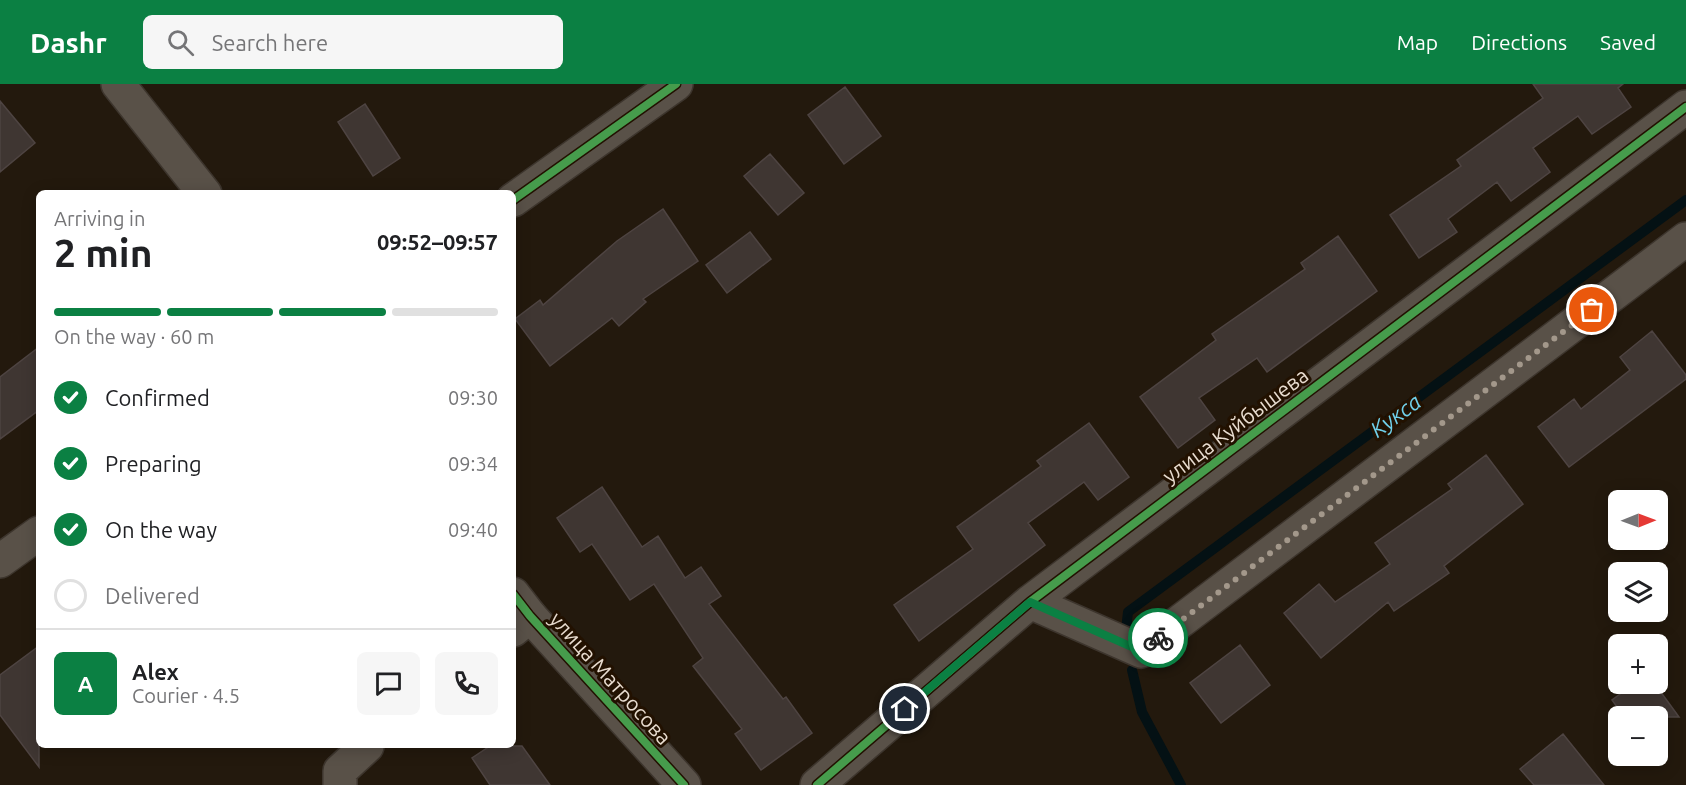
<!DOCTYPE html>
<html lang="en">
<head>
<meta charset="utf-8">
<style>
  :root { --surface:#fff; --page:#f6f6f6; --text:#202124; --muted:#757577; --line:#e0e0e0; --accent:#0b8043 }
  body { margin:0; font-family:Ubuntu,sans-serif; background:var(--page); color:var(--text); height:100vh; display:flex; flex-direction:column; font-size:22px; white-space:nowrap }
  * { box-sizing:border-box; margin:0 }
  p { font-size:20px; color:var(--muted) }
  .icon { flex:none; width:33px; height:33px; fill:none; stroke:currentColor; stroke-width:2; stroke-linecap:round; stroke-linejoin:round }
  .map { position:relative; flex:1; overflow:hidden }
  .sheet { position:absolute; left:36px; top:106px; width:480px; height:558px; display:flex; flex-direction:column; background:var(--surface); border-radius:9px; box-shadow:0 3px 15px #0003 }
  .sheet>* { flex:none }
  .needle { width:39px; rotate:89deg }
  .tools { position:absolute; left:1608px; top:406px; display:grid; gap:12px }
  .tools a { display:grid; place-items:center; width:60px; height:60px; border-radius:9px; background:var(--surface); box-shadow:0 3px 15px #0003; font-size:30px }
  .pin { position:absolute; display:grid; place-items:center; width:51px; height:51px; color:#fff; margin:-26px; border:3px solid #fff; border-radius:50%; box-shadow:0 2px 6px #0007 }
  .courier { position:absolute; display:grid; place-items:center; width:60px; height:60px; margin:-30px; border:4px solid #0b8043; border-radius:50%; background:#fff; color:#222; box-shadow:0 2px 8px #0007 }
  .headline em { font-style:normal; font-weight:600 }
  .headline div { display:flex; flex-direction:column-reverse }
  .headline { display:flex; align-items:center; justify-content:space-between; height:102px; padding:0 18px }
  h1 { font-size:39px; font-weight:600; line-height:45px }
  .bar { display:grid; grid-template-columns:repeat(4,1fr); gap:9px 6px; align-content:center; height:72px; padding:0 18px }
  .bar i { height:8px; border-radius:4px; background:var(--line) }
  .bar .current { background:var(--accent) }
  .bar p { grid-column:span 4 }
  .line { display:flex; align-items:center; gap:15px; padding:0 18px; border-top:2px solid var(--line) }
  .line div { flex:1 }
  .round { display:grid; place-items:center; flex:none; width:63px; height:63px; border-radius:9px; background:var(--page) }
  ol { padding:0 18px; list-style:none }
  li { display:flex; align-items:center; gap:18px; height:66px }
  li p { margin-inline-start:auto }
  li .icon { padding:6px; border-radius:50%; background:var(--accent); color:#fff; stroke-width:4 }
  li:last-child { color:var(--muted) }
  li i { width:33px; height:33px; border:3px solid var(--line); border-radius:50% }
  header { display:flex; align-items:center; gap:36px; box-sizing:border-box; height:84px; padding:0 30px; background:var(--accent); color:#fff }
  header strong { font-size:28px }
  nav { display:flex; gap:33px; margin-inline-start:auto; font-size:21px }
  .search { width:420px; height:54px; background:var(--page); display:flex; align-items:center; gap:15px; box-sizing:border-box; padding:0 21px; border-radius:9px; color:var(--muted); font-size:22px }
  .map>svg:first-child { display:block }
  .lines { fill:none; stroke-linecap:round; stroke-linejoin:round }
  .stream { stroke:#041114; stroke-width:10 }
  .building { fill:#3f3632; stroke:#4e4442; stroke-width:1.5 }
  .minor-casing { stroke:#3d352d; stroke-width:36 }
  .tertiary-casing { stroke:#3d352d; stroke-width:36 }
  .minor { stroke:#595148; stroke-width:33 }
  .tertiary { stroke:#595148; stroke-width:33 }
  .cycleway-casing { stroke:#210; stroke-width:11 }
  .cycleway { stroke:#469c4c; stroke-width:8 }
  .done { stroke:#a3988b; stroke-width:6; stroke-dasharray:0 10.8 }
  .route { stroke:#0b8043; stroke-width:8 }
  .labels { text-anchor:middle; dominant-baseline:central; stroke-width:6; stroke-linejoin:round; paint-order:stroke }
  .street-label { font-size:21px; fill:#e8dccf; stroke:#210 }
  .water-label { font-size:22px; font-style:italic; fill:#70d0ea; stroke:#210 }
</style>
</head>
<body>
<header>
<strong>Dashr</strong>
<div class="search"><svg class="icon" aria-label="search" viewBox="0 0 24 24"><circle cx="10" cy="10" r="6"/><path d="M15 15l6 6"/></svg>Search here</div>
<nav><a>Map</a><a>Directions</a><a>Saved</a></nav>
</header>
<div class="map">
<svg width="1686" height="701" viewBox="0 0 1686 701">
  <rect width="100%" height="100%" fill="#23190d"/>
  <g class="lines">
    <path class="stream" d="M1125,555L1128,528L1686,116
      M1132,586L1142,628L1181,701"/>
  </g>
  <path class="building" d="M1533,0H1623L1618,4L1631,23L1592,50L1578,32L1533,64L1550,88L1511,117L1497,98L1448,135L1457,148L1419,174L1390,131L1461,82L1457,76L1543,14Z
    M845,3L881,52L844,80L808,31Z
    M0,17L35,59L0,88Z
    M365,20L400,74L373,92L338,38Z
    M770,70L804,109L778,131L744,92Z
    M663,125L698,177L643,215L646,218L619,242L612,234L550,282L515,235L540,216L543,221L617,157Z
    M750,148L771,175L727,209L706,181Z
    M1338,152L1377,207L1267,288L1257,274L1199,314L1215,336L1178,364L1140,313L1216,256L1212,250L1305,185L1301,179Z
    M1652,247L1686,291V295L1569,383L1538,343L1574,315L1581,325L1630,286L1620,273Z
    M39,263V326L0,355V293Z
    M1089,339L1129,393L1098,416L1084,398L1028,439L1045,461L919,557L894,521L973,465L957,443L1041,382L1037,377Z
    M1486,371L1523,420L1444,482L1449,489L1394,527L1388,518L1321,574L1284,529L1319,500L1335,518L1390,480L1375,459L1452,405L1448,400Z
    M602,403L642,463L658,452L685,494L701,483L721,512L709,520L783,615L786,613L812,649L761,686L735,650L742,645L693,582L703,574L654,500L630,516L592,460L580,468L557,434Z
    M1240,561L1270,601L1221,639L1190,599Z
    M39,562V683L0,631V591Z
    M1634,600H1655L1679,633H1624L1612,616Z
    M1563,650L1604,701H1534L1520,685Z
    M490,662H522L550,701H490L472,674Z"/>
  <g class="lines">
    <defs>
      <path id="minor" d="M513,116L676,0
        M0,477L39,449
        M1030,518L1141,567L1686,155
        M513,546L530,532
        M340,701V687L367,662
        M817,701L1030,518L1686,23"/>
      <path id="tertiary" d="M118,0L205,110
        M513,510L530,532L684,701"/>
    </defs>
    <use href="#minor" class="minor-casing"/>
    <use href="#tertiary" class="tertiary-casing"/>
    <use href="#minor" class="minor"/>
    <use href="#tertiary" class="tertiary"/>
    <defs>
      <path id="cycleway" d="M513,116L676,0
        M513,510L530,532L684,701
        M817,701L1030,518L1686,23"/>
    </defs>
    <use href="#cycleway" class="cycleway-casing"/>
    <use href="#cycleway" class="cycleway"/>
  </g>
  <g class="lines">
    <path class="done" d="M1158,554L1592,226"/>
    <path class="route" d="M905,625L1030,518L1141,567L1158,554"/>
  </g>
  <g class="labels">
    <g class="street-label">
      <text transform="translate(1235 341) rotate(-37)">улица Куйбышева</text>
      <text transform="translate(611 594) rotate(48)">улица Матросова</text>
    </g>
    <g class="water-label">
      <text transform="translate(1395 331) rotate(-36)">Кукса</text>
    </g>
  </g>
</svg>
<div class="tools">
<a><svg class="needle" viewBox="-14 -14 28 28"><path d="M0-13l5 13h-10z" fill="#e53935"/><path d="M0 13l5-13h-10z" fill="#757577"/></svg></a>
<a><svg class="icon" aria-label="layers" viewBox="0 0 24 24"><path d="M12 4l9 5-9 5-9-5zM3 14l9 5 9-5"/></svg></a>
<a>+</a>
<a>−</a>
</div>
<div class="pin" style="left:1592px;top:226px;background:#ea580c"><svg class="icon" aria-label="bag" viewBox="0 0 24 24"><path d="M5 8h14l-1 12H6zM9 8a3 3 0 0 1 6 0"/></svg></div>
<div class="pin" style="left:905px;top:625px;background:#1f2937"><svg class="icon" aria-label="home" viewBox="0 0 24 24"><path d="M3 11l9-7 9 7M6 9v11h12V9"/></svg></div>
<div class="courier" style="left:1158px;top:554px"><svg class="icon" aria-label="bike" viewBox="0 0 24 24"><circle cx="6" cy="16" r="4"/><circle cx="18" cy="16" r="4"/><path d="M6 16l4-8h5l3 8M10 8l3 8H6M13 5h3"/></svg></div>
<section class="sheet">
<div class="headline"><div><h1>2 min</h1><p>Arriving in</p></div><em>09:52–09:57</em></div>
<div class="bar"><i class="current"></i><i class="current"></i><i class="current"></i><i></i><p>On the way · 60 m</p></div>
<ol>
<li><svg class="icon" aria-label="check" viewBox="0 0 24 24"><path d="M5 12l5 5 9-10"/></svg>Confirmed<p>09:30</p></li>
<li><svg class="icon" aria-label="check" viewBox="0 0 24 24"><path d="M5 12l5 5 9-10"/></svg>Preparing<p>09:34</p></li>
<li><svg class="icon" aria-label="check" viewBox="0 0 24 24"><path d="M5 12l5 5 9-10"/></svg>On the way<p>09:40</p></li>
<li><i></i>Delivered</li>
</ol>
<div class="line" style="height:108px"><b class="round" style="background:var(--accent);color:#fff">A</b><div><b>Alex</b><p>Courier · 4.5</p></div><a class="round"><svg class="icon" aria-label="chat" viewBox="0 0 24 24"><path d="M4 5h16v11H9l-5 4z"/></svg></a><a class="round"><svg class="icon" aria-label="phone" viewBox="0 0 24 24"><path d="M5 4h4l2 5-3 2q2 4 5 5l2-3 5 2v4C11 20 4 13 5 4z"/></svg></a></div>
</section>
</div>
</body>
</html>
